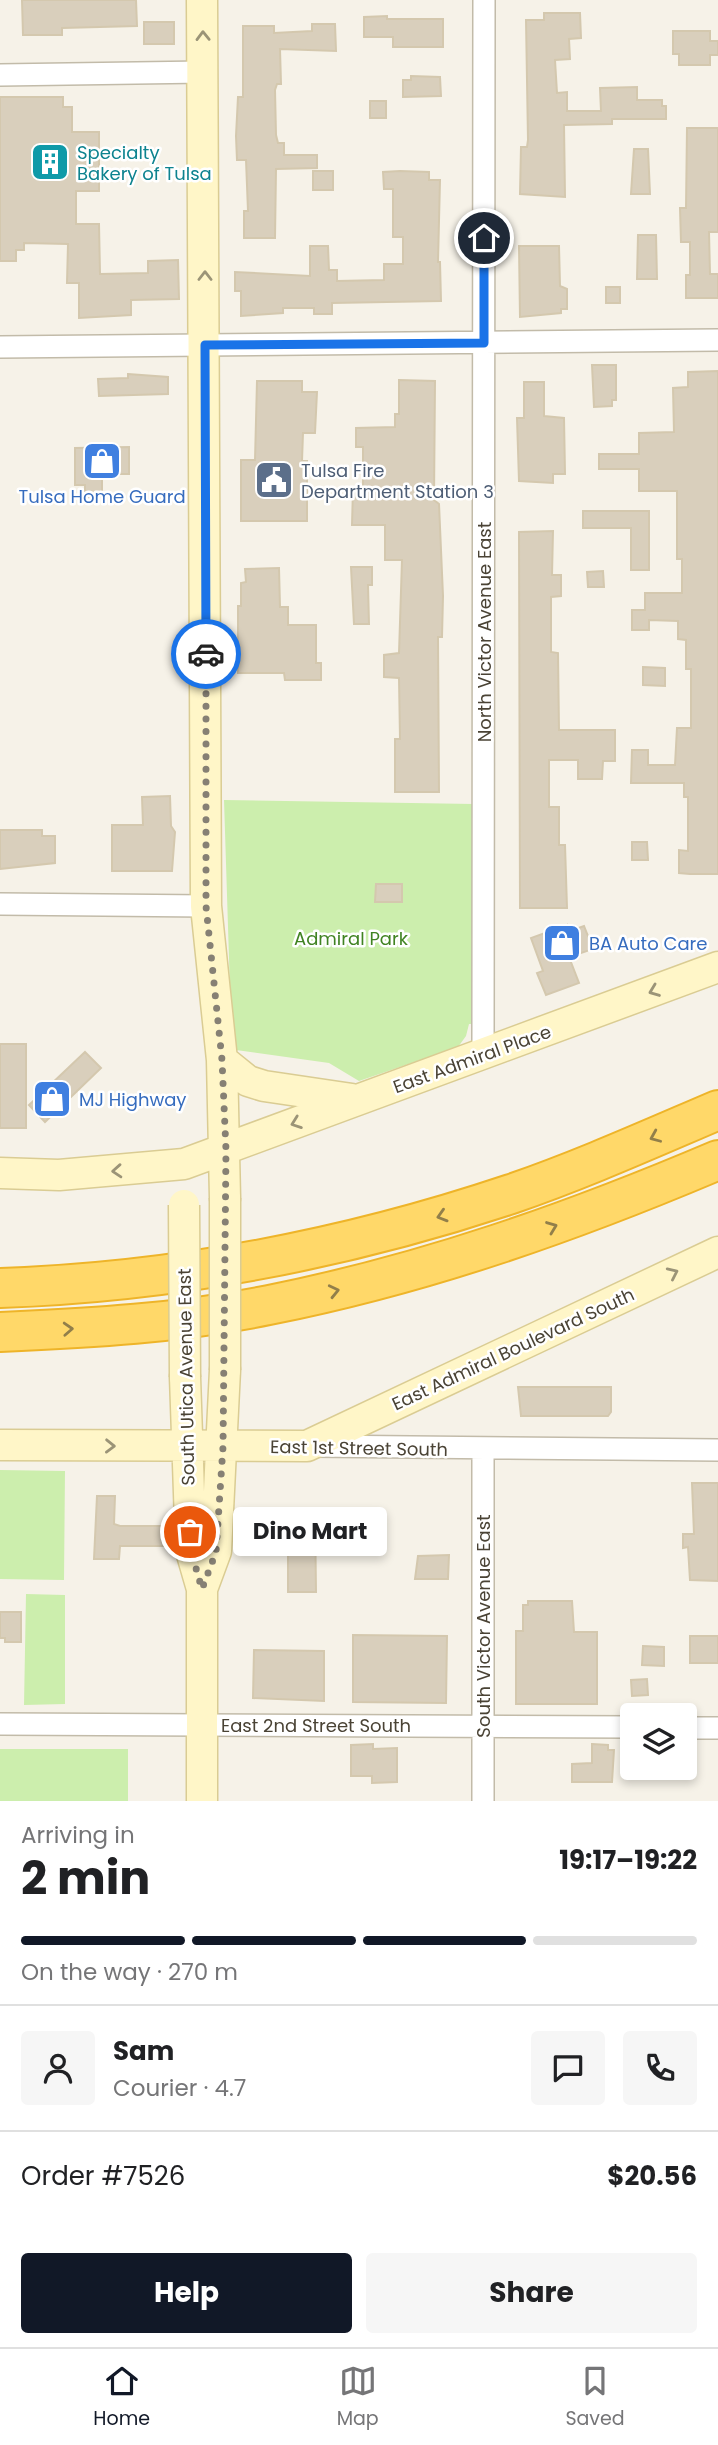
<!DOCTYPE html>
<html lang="en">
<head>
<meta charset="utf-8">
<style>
  :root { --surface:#fff; --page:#f6f6f6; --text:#202124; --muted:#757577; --line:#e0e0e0; --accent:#111827 }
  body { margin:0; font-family:Poppins,sans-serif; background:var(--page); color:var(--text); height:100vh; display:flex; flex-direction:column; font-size:26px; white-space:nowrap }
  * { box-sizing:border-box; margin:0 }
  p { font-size:23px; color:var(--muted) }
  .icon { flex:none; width:38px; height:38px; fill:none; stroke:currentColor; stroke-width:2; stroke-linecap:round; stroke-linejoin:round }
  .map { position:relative; height:1801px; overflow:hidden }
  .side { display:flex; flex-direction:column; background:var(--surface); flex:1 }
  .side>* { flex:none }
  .tools { position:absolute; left:620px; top:1703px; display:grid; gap:14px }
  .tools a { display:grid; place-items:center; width:77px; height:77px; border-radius:7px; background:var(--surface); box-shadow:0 4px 10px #0003; font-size:35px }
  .pin { position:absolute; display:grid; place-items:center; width:60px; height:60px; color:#fff; margin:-30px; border:4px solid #fff; border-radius:50%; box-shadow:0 2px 7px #0007 }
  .courier { position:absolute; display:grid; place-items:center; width:70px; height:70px; margin:-35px; border:5px solid #1a73e8; border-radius:50%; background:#fff; color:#222; box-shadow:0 2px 9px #0007 }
  .bubble { position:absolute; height:49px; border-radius:7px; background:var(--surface); box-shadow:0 4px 10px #0003; font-size:23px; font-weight:700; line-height:49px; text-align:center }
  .head em { font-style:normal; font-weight:700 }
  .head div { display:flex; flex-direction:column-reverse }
  .head { display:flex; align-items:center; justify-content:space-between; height:119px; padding:0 21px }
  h1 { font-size:46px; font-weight:700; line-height:52px }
  .bar { display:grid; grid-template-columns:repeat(4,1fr); gap:10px 7px; align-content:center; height:84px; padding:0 21px }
  .bar i { height:9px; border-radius:5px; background:var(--line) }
  .bar .selected { background:var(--accent) }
  .bar p { grid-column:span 4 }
  .line { display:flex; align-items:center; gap:18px; padding:0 21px; border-top:2px solid var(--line) }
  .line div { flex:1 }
  .round { display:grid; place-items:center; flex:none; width:74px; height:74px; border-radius:7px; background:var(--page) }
  .action { display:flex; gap:14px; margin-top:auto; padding:14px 21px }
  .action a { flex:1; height:80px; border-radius:7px; background:var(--accent); color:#fff; font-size:28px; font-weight:700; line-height:80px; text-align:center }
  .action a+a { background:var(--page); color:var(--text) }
  .menu { display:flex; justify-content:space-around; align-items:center; height:98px; border-top:2px solid var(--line); background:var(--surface); font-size:19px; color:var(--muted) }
  .menu a { display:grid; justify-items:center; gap:4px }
  .menu .selected { color:var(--accent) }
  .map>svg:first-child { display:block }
  .green { fill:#cceead }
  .building { fill:#d9cfbc; stroke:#d4c8ae; stroke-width:2 }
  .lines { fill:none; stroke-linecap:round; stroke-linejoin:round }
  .street-casing { stroke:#c2bba9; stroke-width:24 }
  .secondary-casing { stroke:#dacc93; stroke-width:33 }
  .highway-casing { stroke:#eeb429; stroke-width:42 }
  .street { stroke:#fff; stroke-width:21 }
  .secondary { stroke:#fff6c8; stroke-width:30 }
  .highway { stroke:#ffd869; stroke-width:38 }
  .secondary-bridge-casing { stroke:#dacc93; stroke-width:33; stroke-linecap:butt }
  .secondary-bridge { stroke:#fff6c8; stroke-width:30 }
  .oneway { stroke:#9b9477 }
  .oneway2 { stroke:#927f4a }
  .done { stroke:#868074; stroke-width:7; stroke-dasharray:0 12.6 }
  .route { stroke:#1a73e8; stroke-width:9 }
  .labels { text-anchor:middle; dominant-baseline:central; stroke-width:5; stroke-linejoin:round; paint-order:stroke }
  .culture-label { font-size:18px; fill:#0d838f; stroke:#fff; text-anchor:start }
  .service-label { font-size:18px; fill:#4e5e75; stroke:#fff; text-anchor:start }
  .shop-label { font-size:18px; fill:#366cbe; stroke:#fff; text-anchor:start }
  .street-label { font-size:18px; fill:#4a4335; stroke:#fff }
  .park-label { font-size:18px; fill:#408322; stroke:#fff }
</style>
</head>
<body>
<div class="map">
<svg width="718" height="1801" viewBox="0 0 718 1801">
  <rect width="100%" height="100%" fill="#f6f2e8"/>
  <path class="green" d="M224,800L474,804V1024H469L466,1036L458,1047L359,1081L329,1063L236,1050L230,990Z
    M0,1470L65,1471L64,1580L0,1579Z
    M26,1594L65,1595V1704L24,1705Z
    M0,1749H128V1801H0Z"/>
  <path class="building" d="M22,0H136L137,26L62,28V35H23Z
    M544,13H580L581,38L569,39L570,59L555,60L557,93L567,92V111H601L600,88L637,87V100H662V106H666V119H612V124L564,125L565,197L520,194L521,147H527L528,140L526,20H544Z
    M387,16V19H443V47H393V37H364V17Z
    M144,22H174V44H144Z
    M312,24H335L336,51L280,49L281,84H277L275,90L276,135L278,143H284V155H317V168L276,169L275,238H244V211H248L246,160H237L236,136L238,97H243V26H274V33L312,31Z
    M673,31H710V41H718V55H710V65H679V54H673Z
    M411,76L440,77L441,96L403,97V80H411Z
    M0,97H63V107H72V132H99V191H76V224H99L100,274L148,273V261L178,260L179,299L131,300V315L79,318V283H67L68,244L24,243V250H16V261H0Z
    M370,101H386V118H370Z
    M687,128H718V232H709L710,274H718V298H686V275H690V242H681L680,208H686Z
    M634,149H648L650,194H631Z
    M313,171H333V190H313Z
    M400,171L429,172V180H440L438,262H440L441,301L332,303V314H314V308H283V313L241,316V291H235V272L310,276V246H328L329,270H337V281L384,280V264H403V237H393V189H384L383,172Z
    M638,235H656L657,279H637Z
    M519,246H559L560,286L567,289V309H561V313L520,317Z
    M606,287H620V303H606Z
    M592,365H616V400H612V406L594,407Z
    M718,371V874H690L679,873V850L688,851V797H684V783H631L632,750H648V765H675L677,728H691V669H686V640L678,639V621L649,620V630H632V610H645V593H682V559H677V491H639V469H599V454H639V433L674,432L673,388L688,387V372Z
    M128,374L168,377V394L99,396L98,379L128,378Z
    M399,380L435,381L434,500L439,504L443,596L442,637H438L439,792H395V739H400L399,678L384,677V655L399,653L402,560H385V525H352L353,489H363V447H356V428L395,427V414H399Z
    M257,381H302V392H317L315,433H303L302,461H307V521H241V460H255Z
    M524,382H544V416L564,418L565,474H553V483L519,481L517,418H524Z
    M129,447V474H102V496L85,497V485H75V448Z
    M583,511H649V570H631V528H583Z
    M553,531L552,575H561V596L551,597V652L558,653L559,730H615V761H603L602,779H578V760H549V807H559V845H565L567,908H520L519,532Z
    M351,567H372V585H368L369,624H354Z
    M279,568L280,607H288V625H316V663H321V680H285L284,673H238V606H241V583L246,582L245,569Z
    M603,571L604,587H588L587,572Z
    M643,667L665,668V686L643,685Z
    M170,796L171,826L175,832L172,871H112V825H143L142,797Z
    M0,830H42V836H55V863L0,869Z
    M632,842H647L648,860H632Z
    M376,884H402V902H375Z
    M567,925V932L584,926L593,949L569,957L579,983L546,995L537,973L543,971L531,938Z
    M0,1044H26V1128H0Z
    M85,1052L101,1068L45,1122L29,1105Z
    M518,1387H611V1412L608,1416H521Z
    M692,1483H718V1581L690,1580L688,1547L683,1548V1534H694Z
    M97,1496H115L114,1524L120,1526H170V1546H120L119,1559H94Z
    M281,1512H315L316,1592H288V1555H284Z
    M449,1555L448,1579H415L418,1556Z
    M528,1601H572L574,1632H597V1704H516V1631H523V1605H528Z
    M0,1612H21V1642H5V1638H0Z
    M353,1635L447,1636L446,1703L353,1702Z
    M690,1636H718V1663H690Z
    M643,1646L664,1647V1666L642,1665Z
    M254,1650L324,1651V1701L253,1698Z
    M647,1679L648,1695L632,1696L631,1680Z
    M373,1744V1749L397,1748V1782L372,1783V1776H351V1745Z
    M592,1744L608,1745V1750H614L612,1782H572V1764L592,1763Z"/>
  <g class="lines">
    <defs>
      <path id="street" d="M0,75L204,72
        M0,347L718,340
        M0,904L206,906
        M483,1055L484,0
        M313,1446L718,1450
        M483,1450V1801
        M0,1724L632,1727
        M684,1728H718"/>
      <path id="secondary" d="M202,0L206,906L222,1060L225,1198
        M222,1060L248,1081L264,1086L352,1099
        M0,1173L59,1175L184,1164L718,967
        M185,1377L191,1551L202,1589V1801
        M0,1445L307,1446L718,1252
        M202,1589L216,1551L225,1370"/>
      <path id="highway" d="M0,1288C174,1282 347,1249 511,1194C581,1170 650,1139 718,1110
        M0,1332C90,1328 181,1323 269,1305C425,1274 572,1222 718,1160"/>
    </defs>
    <use href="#street" class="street-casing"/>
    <use href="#secondary" class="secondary-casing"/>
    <use href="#highway" class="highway-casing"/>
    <use href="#street" class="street"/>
    <use href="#secondary" class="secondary"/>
    <use href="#highway" class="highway"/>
    <defs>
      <path id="secondary-bridge" d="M184,1205L185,1377
        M225,1370V1198"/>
    </defs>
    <use href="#secondary-bridge" class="secondary-bridge-casing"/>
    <use href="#secondary-bridge" class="secondary-bridge"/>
  </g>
  <defs><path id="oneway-chevron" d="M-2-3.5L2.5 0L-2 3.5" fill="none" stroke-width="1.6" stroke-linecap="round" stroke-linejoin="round" transform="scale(1.75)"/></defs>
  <g class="oneway">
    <use href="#oneway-chevron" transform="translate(203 36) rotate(-91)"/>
    <use href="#oneway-chevron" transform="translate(205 276) rotate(-90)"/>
    <use href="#oneway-chevron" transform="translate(654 991) rotate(159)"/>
    <use href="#oneway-chevron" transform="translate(296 1123) rotate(160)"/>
    <use href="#oneway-chevron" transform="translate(117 1171) rotate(176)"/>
    <use href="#oneway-chevron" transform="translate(673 1273) rotate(-25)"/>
    <use href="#oneway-chevron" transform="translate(110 1446) rotate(1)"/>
  </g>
  <g class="oneway2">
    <use href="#oneway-chevron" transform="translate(655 1137) rotate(157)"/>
    <use href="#oneway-chevron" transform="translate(442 1216) rotate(163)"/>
    <use href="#oneway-chevron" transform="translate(552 1227) rotate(-21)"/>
    <use href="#oneway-chevron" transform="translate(334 1291) rotate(-13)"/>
    <use href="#oneway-chevron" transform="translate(68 1329) rotate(-3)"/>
  </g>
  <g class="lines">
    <path class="done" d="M190,1532L191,1551L202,1589L216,1552L223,1447L226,1150L222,1060L206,906V654"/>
    <path class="route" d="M206,654L205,345L484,343V238"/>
  </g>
  <defs>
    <symbol id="building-square" viewBox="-11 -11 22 22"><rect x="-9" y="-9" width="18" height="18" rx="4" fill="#0f9aa8" stroke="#fff"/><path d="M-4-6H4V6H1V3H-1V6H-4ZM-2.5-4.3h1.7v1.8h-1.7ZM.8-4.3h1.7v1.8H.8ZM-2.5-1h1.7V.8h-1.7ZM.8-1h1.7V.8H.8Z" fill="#fff"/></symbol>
    <symbol id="shop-square" viewBox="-11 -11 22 22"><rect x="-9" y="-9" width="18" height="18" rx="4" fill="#3f7fe0" stroke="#fff"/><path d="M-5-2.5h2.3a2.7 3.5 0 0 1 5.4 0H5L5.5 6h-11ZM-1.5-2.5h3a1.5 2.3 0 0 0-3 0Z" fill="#fff"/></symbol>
    <symbol id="civic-square" viewBox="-11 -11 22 22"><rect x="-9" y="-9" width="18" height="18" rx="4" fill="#5c6f8a" stroke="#fff"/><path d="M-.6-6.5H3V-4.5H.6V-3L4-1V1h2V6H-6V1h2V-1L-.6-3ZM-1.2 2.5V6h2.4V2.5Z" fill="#fff"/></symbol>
  </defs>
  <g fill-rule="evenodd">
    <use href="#building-square" x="28" y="140" width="44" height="44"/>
    <use href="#shop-square" x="80" y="439" width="44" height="44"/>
    <use href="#civic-square" x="252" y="458" width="44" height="44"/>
    <use href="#shop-square" x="540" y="921" width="44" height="44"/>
    <use href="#shop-square" x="30" y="1077" width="44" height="44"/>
  </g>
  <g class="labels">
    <g class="culture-label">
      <text x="77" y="152">Specialty<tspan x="77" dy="21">Bakery of Tulsa</tspan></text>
    </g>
    <g class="service-label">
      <text x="301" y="470">Tulsa Fire<tspan x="301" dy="21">Department Station 3</tspan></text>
    </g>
    <g class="shop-label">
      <text x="102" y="496" text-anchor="middle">Tulsa Home Guard</text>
      <text x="589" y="943">BA Auto Care</text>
      <text x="79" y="1099">MJ Highway</text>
    </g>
    <g class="street-label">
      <text transform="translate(484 632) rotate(-90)">North Victor Avenue East</text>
      <text transform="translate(472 1059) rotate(-20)">East Admiral Place</text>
      <text transform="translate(513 1349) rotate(-25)">East Admiral Boulevard South</text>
      <text transform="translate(186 1377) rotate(-91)">South Utica Avenue East</text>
      <text transform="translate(359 1448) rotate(1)">East 1st Street South</text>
      <text transform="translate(483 1626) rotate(-90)">South Victor Avenue East</text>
      <text x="316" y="1725">East 2nd Street South</text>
    </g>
    <g class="park-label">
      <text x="351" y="938">Admiral Park</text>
    </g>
  </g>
</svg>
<div class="tools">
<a><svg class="icon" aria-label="layers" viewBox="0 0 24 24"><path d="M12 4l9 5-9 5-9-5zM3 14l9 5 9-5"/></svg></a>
</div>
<div class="pin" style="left:190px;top:1532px;background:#ea580c"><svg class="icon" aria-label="bag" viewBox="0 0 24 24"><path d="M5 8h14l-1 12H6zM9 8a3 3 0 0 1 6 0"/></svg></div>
<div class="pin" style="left:484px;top:238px;background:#1f2937"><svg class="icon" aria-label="home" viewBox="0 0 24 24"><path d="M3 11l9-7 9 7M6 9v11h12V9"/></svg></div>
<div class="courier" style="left:206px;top:654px"><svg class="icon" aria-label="car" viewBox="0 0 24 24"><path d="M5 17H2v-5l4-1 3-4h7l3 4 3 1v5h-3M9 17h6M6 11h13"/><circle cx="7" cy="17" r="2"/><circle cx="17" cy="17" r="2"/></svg></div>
<div class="bubble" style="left:233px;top:1507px;width:154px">Dino Mart</div>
</div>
<section class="side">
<div class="head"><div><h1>2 min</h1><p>Arriving in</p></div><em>19:17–19:22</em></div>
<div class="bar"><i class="selected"></i><i class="selected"></i><i class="selected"></i><i></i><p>On the way · 270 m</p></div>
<div class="line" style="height:126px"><a class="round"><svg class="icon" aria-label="person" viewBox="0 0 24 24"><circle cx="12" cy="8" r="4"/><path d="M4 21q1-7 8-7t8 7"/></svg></a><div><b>Sam</b><p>Courier · 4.7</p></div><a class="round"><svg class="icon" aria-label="chat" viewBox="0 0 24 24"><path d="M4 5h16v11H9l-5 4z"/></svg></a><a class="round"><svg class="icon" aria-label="phone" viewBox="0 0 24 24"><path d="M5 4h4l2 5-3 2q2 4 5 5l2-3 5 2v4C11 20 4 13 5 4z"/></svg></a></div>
<div class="line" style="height:91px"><div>Order #7526</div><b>$20.56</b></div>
<div class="action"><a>Help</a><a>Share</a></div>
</section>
<nav class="menu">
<a class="selected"><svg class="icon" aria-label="home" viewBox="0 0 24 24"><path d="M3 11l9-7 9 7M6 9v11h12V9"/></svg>Home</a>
<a><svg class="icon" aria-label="map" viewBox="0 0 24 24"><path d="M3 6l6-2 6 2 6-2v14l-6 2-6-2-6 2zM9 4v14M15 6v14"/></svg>Map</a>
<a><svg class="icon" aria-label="saved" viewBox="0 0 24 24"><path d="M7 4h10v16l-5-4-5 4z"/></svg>Saved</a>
</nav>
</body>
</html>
